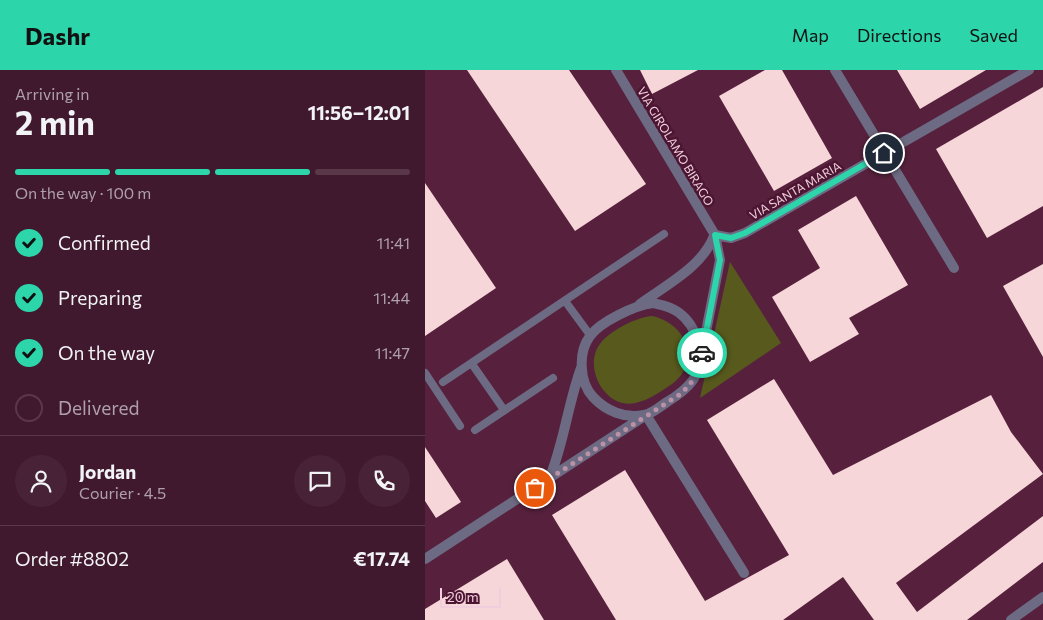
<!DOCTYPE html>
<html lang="en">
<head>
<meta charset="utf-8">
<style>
  :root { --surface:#41192e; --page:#482236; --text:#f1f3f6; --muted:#aea0aa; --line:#5a384a; --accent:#2dd5ab }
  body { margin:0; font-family:Commissioner,sans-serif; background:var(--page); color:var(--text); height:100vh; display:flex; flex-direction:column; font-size:19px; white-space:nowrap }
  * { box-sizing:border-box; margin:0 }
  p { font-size:16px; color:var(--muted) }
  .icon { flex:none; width:28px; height:28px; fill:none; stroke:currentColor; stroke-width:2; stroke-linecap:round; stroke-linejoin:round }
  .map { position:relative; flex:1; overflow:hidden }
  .panel { display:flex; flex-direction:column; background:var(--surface); width:425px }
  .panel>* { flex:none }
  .scale { position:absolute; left:15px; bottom:12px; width:61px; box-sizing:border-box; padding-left:5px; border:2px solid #f1cedd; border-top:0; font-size:14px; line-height:18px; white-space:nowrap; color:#f1cedd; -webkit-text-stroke:4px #4c1632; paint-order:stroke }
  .pin { position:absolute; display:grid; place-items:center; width:42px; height:42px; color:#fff; margin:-21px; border:2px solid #fff; border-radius:50%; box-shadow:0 1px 5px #0007 }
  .courier { position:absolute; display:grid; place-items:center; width:50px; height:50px; margin:-25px; border:4px solid #2dd5ab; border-radius:50%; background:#fff; color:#222; box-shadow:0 1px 6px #0007 }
  .overview em { font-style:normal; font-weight:700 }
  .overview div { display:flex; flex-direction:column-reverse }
  .overview { display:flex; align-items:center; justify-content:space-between; height:85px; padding:0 15px }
  h1 { font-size:32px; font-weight:700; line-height:38px }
  .bar { display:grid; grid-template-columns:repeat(4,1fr); gap:8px 5px; align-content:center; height:60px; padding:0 15px }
  .bar i { height:6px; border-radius:4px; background:var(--line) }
  .bar .active { background:var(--accent) }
  .bar p { grid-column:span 4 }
  .line { display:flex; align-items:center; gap:12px; padding:0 15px; border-top:1px solid var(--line) }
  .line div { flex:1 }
  .round { display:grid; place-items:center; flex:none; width:52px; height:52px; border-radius:26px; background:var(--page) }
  ol { padding:0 15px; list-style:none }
  li { display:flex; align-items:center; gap:15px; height:55px }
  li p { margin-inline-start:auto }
  li .icon { padding:5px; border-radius:50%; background:var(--accent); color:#111; stroke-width:4 }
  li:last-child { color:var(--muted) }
  li i { width:28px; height:28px; border:2px solid var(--line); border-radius:50% }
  header { display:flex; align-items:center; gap:30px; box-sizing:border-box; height:70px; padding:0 25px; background:var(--accent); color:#111 }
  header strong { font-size:24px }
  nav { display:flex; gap:28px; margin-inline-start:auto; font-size:18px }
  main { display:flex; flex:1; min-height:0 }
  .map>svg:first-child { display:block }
  .green { fill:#585a1d }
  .building { fill:#f6d6d9 }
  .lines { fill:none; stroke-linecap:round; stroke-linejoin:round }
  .service { stroke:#6d6a83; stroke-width:8 }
  .minor { stroke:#6d6a83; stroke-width:10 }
  .tertiary { stroke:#6d6a83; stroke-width:10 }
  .done { stroke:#bb91a5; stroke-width:5; stroke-dasharray:0 9 }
  .route { stroke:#2dd5ab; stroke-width:6 }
  .labels { text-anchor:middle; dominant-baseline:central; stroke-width:5; stroke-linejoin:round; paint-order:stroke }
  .street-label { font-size:12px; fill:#f1cedd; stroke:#4c1632 }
</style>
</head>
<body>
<header>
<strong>Dashr</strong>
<nav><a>Map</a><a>Directions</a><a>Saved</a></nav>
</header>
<main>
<section class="panel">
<div class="overview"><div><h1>2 min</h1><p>Arriving in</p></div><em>11:56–12:01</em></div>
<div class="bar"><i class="active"></i><i class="active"></i><i class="active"></i><i></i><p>On the way · 100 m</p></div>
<ol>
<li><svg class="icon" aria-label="check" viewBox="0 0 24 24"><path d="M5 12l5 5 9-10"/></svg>Confirmed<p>11:41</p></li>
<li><svg class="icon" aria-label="check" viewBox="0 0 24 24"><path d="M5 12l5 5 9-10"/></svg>Preparing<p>11:44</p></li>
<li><svg class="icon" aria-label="check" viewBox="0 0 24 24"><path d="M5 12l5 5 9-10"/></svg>On the way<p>11:47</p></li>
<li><i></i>Delivered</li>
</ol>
<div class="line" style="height:90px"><a class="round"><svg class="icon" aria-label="person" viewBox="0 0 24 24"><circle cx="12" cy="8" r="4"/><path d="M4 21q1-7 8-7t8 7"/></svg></a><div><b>Jordan</b><p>Courier · 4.5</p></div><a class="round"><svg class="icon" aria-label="chat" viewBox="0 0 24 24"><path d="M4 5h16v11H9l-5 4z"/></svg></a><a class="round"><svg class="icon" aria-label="phone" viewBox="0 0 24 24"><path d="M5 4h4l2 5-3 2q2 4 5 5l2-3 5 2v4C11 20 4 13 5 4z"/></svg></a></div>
<div class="line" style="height:65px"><div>Order #8802</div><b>€17.74</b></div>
</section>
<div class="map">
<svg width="618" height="550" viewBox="0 0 618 550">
  <rect width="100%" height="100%" fill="#57213d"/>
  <path class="green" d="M305,192L356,273L275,328Z
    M227,246C252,251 273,277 258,302C253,311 244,316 235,322C217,333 198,341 181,323C169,311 164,288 175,274C184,261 212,247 227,246Z"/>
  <path class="building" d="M42,0H144L221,114L150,161Z
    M215,0H273L227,24Z
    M340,0H357L407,88L349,121L294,26Z
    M472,0H561L495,39Z
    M618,17V136L562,168L511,79Z
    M0,113L71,218L0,266Z
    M431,126L483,215L424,248L434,264L385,292L347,227L395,198L373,160Z
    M618,194V287L578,216Z
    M349,309L408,405L566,325L586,362L618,404L471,513L492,542L618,446V492L542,550H449L418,507L358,550H191L127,445L200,400L280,531L364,485L282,350Z
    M0,377L36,432L11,448L0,431Z
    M82,489L119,550H0V539Z"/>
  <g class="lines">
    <path class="service" d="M140,231L165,265
      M47,294L79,340
      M0,303L35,356
      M18,312L239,164
      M50,360L128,308"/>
    <path class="minor" d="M191,0L290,165L295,190L277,282
      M410,0L529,198
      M290,165L306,168L320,163L604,0
      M228,233C237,235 245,236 253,242C273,256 282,289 268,310C261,320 252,326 242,332C236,336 227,344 219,345C200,349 181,341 168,327C154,312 153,282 165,266C175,252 210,235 228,233Z
      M215,234C241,215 277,197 289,166
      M125,407C139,372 143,334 156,298
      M0,489L221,345L319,503"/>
    <path class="tertiary" d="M586,550L618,527"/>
  </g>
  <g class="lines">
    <path class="done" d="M110,418L257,323L269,309L277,283"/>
    <path class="route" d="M277,283L295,190L290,165L306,168L320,163L459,83"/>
  </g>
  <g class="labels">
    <g class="street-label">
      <text transform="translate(251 76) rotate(59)">VIA GIROLAMO BIRAGO</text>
      <text transform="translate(370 120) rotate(-30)">VIA SANTA MARIA</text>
    </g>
  </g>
</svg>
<div class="scale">20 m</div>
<div class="pin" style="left:110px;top:418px;background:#ea580c"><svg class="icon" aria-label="bag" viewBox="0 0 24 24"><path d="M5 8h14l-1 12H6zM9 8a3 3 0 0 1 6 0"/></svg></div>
<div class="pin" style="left:459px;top:83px;background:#1f2937"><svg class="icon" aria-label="home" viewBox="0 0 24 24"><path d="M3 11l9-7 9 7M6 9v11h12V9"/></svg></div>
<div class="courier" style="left:277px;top:283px"><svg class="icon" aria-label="car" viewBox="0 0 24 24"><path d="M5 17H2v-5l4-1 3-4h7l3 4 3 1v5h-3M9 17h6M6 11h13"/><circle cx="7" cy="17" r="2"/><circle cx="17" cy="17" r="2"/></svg></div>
</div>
</main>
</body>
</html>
